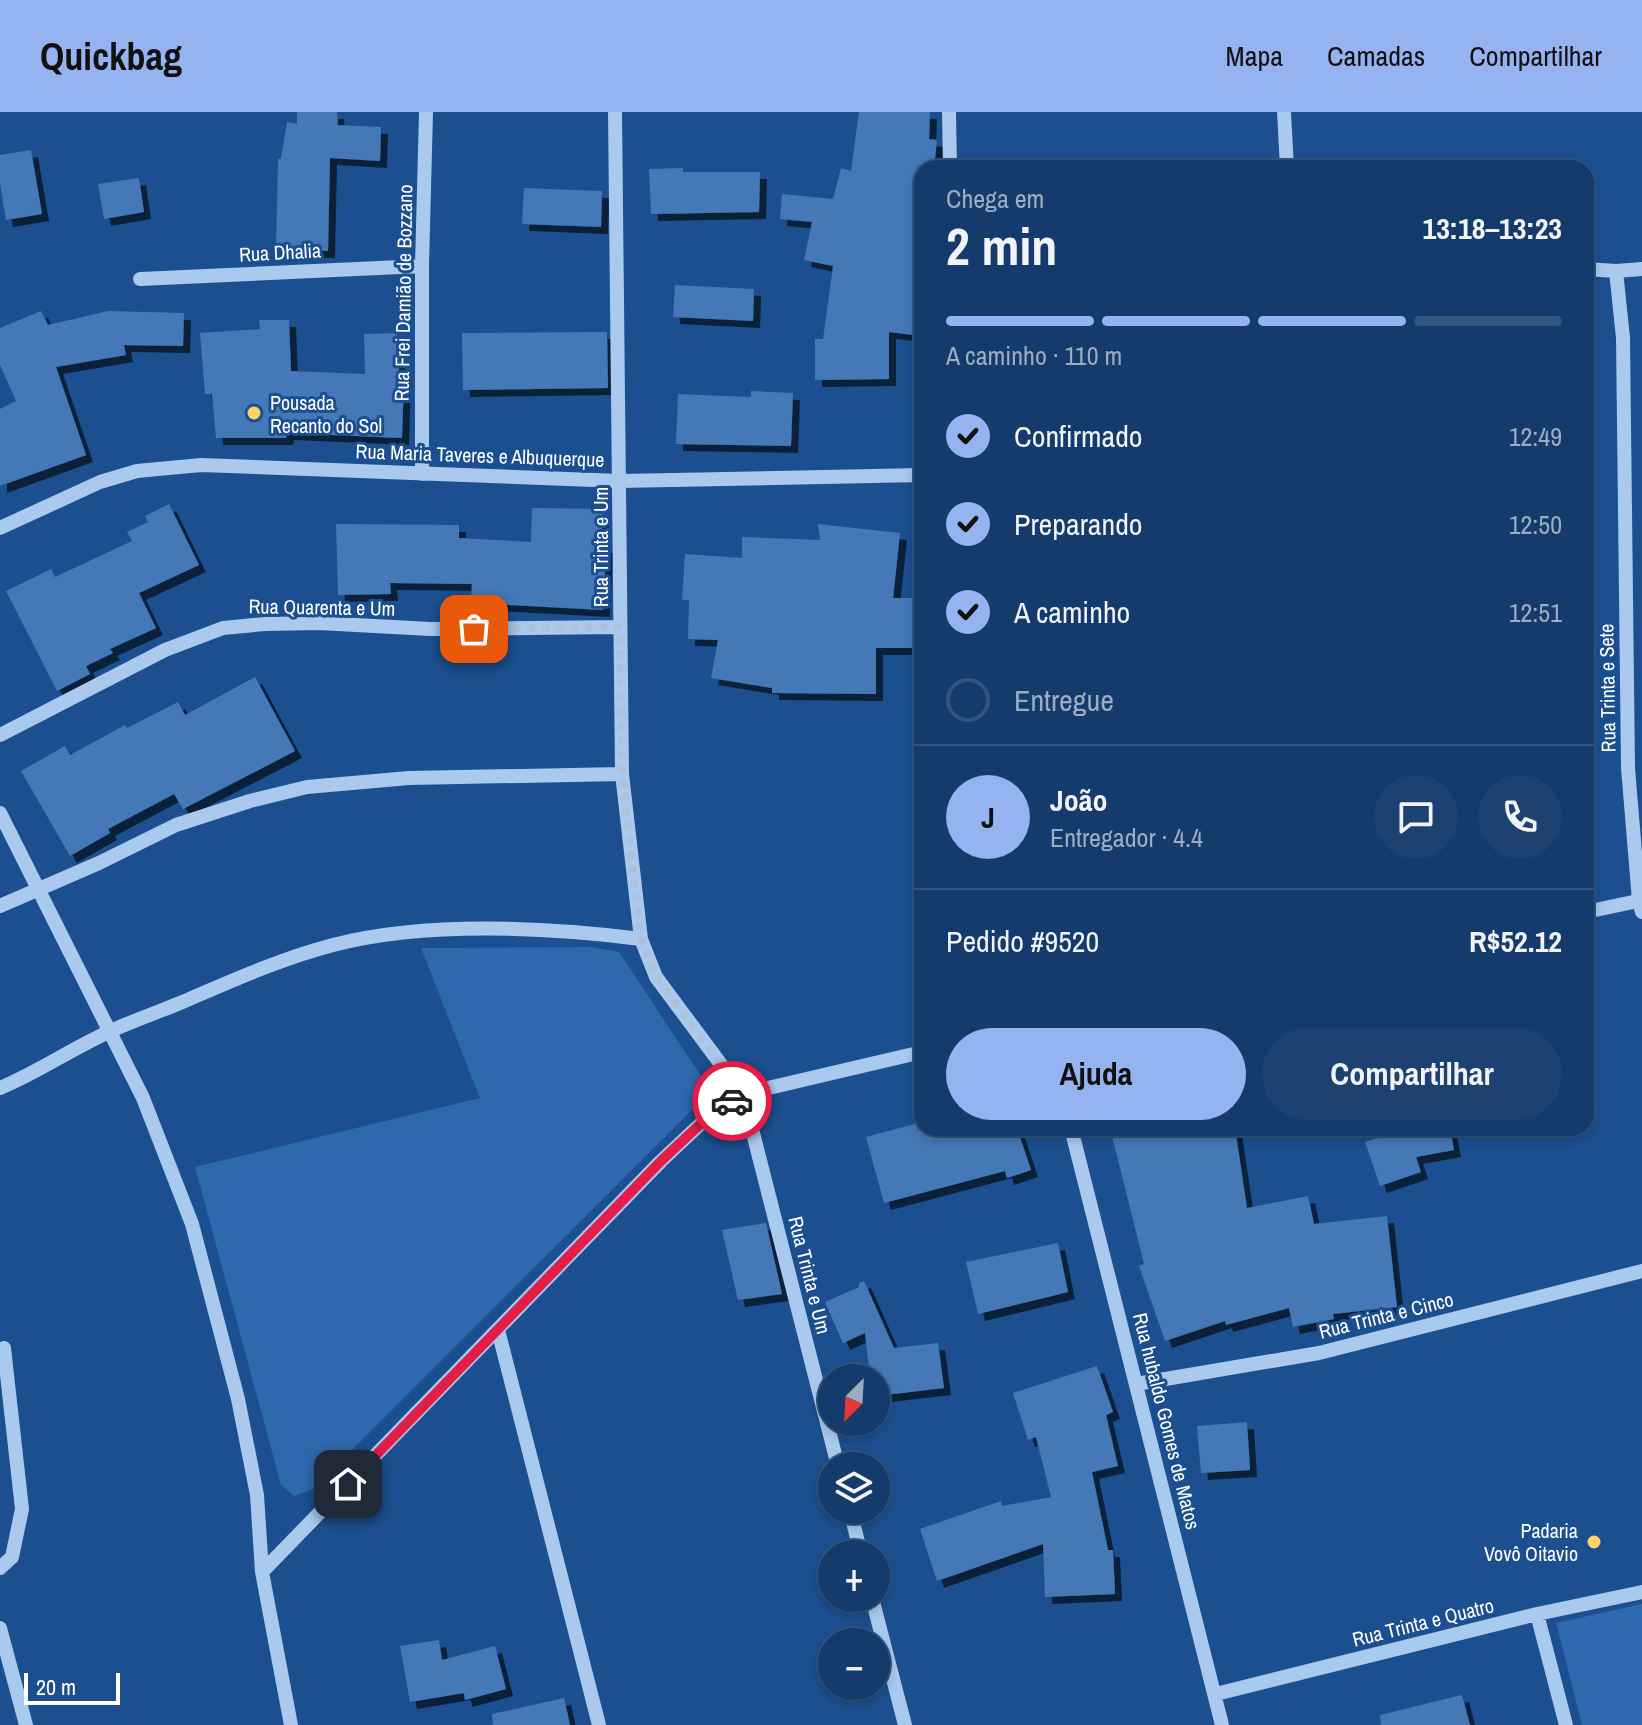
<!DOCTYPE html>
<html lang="pt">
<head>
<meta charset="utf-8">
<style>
  :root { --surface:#143b6b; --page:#1d4271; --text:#f1f3f6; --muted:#9dadc1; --line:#33557e; --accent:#95b2f1 }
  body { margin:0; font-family:"Archivo Narrow",sans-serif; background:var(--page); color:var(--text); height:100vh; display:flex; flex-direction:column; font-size:30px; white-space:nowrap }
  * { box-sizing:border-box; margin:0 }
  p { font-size:26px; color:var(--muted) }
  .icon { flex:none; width:44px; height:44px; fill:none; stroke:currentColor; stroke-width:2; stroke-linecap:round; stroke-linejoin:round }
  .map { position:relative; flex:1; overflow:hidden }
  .panel { position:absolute; left:914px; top:48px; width:680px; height:976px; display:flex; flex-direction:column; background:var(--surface); border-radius:24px; box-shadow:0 4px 12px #0003,0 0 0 2px var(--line) }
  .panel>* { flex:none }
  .needle { width:52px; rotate:204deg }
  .buttons { position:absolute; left:818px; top:1252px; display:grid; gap:16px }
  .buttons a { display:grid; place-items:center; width:72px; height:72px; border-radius:50%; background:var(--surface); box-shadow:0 4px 12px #0003,0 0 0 2px var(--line); font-size:40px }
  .scale { position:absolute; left:24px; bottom:20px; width:96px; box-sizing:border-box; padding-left:8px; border:4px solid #fff; border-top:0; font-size:22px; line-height:28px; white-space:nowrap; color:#fff; -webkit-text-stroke:6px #1b4f8f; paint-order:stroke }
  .pin { position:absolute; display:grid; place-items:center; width:68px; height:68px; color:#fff; margin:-34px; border-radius:16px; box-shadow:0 4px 12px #0006 }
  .courier { position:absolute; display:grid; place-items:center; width:80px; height:80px; margin:-40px; border:6px solid #e11d48; border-radius:50%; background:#fff; color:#222; box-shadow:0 2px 10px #0007 }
  .summary em { font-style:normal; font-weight:700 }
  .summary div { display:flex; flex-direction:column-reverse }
  .summary { display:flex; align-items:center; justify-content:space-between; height:136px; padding:0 32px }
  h1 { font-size:52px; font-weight:700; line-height:60px }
  .bar { display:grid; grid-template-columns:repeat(4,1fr); gap:12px 8px; align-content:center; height:96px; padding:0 32px }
  .bar i { height:10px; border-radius:6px; background:var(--line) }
  .bar .on { background:var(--accent) }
  .bar p { grid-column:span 4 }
  .line { display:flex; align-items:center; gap:20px; padding:0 32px; border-top:2px solid var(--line) }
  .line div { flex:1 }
  .round { display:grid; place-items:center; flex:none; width:84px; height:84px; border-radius:42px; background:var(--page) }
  ol { padding:0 32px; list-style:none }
  li { display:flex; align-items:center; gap:24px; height:88px }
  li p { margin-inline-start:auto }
  li .icon { padding:8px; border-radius:50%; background:var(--accent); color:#111; stroke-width:4 }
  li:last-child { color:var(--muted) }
  li i { width:44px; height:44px; border:4px solid var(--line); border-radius:50% }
  .action { display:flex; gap:16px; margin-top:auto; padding:16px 32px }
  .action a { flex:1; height:92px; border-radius:48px; background:var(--accent); color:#111; font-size:32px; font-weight:700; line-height:92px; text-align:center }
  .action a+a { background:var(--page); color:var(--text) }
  header { display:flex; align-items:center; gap:48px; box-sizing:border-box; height:112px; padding:0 40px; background:var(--accent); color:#111 }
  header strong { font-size:38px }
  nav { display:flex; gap:44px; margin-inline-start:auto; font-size:28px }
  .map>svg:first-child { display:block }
  .green { fill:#2e69ad }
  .building { fill:#4478b7; filter:url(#shadow) }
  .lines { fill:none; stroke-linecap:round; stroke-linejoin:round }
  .minor { stroke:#a9c9ee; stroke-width:14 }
  .done { stroke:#afc1d8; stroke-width:8; stroke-dasharray:0 14.4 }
  .route { stroke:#e11d48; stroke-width:10 }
  .poi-dot { fill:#ffd166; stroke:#1b4f8f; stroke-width:3 }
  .labels { text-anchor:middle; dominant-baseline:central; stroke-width:6; stroke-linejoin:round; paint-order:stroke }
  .street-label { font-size:20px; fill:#fff; stroke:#1b4f8f }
  .poi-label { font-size:20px; fill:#fff; stroke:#1b4f8f; text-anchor:start }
</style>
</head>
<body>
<header>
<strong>Quickbag</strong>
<nav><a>Mapa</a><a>Camadas</a><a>Compartilhar</a></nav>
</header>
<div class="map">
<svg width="1642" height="1613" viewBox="0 0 1642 1613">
  <defs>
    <filter id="shadow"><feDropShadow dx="7" dy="7" stdDeviation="0" flood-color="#0009"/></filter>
  </defs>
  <rect width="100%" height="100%" fill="#1b4f8f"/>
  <path class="green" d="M591,835L619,840L711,979L313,1377L294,1384L281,1373L195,1055L480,986L421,836Z
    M1642,1492V1613H1582L1556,1511Z"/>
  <path class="building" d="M297,0H337L338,13L381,15L380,49L330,46L328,139L276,138L278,47H281L287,10L297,12Z
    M859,0H930L929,27L937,28L934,56H922V90L912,132L922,134V224L889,220V267L815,268V227H823L833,154L804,148L812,110L780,107L782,82L833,87L841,56L851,59Z
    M31,38L42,102L6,108L0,72V43Z
    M683,56V60H760L759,100L651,102L649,57Z
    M139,66L144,100L104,107L98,72Z
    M524,76L602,79L601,115L522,112Z
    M675,173L754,177L753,209L673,205Z
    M41,199L48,213L108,199L184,201L183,234L124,233L126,243L56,255L86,343L0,374V297L16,289L0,253V216Z
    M259,208H289L291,259L365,262L364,222L397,221L399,263L404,264L402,326L287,321L286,326H216L212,282H205L200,221L260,217Z
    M607,220L608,276L463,278L462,221Z
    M751,279L793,281L791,334L676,332L678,282L751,285Z
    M169,392L199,453L139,481L156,516L110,537L113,541L86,554L90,562L57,579L6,479L51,457L55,465L132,429L127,420L148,410L145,404Z
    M532,396L602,397V434H606L603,498L471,491L472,472L390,471L391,482L338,483L336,412L459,413V426L531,430Z
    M818,412L900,421L893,486H922V536H876V582L772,581V576L711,566L718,528L688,527L689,488H682L685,442L742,446V425L820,428Z
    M255,565L295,639L183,697L174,682L108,717L110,721L70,744L21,659L65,634L70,643L125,613L127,616L178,590L185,603Z
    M922,1010V1016H1017L1031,1058L1007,1066L1005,1059L884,1091L866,1025Z
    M1110,1016H1235L1247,1096L1308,1084L1314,1112L1387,1104L1397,1195L1333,1202L1334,1207L1293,1215L1289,1196L1226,1213L1225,1209L1165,1229L1139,1154L1144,1152Z
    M1406,1016H1450L1454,1038L1416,1045L1421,1060L1380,1074L1365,1030Z
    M766,1111L782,1182L738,1188L722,1118Z
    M1058,1131L1068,1180L978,1202L966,1150Z
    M864,1169L894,1236L938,1231L944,1276L876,1284V1266H870L865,1221L843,1231L825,1190L859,1175V1171Z
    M1097,1254L1113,1300L1106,1303L1118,1354L1092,1360L1108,1438H1113L1115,1482L1045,1485L1043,1432L937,1469L920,1417L1001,1389L1002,1394L1051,1385L1036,1325L1028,1328L1013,1281Z
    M1247,1310L1250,1358L1201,1361L1197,1314Z
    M439,1528L442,1548L495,1534L506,1577L465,1588L464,1581L410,1590L400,1534Z
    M1462,1583L1470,1613H1381L1380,1603Z
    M564,1586L570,1613H493L492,1602Z"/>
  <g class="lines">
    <path class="minor" d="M615,0L622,662L641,827L656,865L743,982L838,1354
      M949,0L950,56
      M1284,0L1287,56
      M1586,157L1616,159L1642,157
      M1616,159L1623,226L1628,656L1639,789L1642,800
      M140,167L422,154
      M422,362V154L426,0
      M0,416L100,370L137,359L201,353L620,369L922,363
      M0,623L165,538L223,516L265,512L319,511L430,517L620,515
      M0,701L143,986L192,1112L238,1287L257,1383L262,1460L291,1613
      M0,794L99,751L176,713L250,689L307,675L409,666L622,662
      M1586,800L1642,788
      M0,976C39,960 74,935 113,918C135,908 158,900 180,891C231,869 280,847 333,833C425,809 547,815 641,827
      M1071,1016L1222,1613
      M498,1218L599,1613
      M1136,1272L1319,1241L1642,1159
      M850,1398L861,1442
      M0,1456L12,1445L22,1397L4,1236
      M262,1460L661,1049L709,1004L743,982L922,940
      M872,1486L905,1613
      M1537,1502L1566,1613
      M0,1516L26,1613
      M1216,1582L1537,1502L1642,1480"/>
  </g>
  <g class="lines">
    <path class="done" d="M474,517L620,515L622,662L641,827L656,865L743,982L732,989"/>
    <path class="route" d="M348,1372L661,1049L709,1004L732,989"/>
  </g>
  <g class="poi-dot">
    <circle cx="254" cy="301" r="8"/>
    <circle cx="1594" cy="1430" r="8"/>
  </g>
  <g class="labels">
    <g class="street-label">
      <text transform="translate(280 140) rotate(-3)">Rua Dhalia</text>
      <text transform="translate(403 181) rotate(-89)">Rua Frei Damião de Bozzano</text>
      <text transform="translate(480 343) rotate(2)">Rua Maria Taveres e Albuquerque</text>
      <text transform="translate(600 435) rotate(-90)">Rua Trinta e Um</text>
      <text transform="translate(322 495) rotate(1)">Rua Quarenta e Um</text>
      <text transform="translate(1607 576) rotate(-91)">Rua Trinta e Sete</text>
      <text transform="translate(810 1163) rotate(76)">Rua Trinta e Um</text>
      <text transform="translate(1386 1203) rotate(-14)">Rua Trinta e Cinco</text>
      <text transform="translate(1167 1309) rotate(76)">Rua hubaldo Gomes de Matos</text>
      <text transform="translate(1423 1510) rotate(-14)">Rua Trinta e Quatro</text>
    </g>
    <g class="poi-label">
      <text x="270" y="290">Pousada<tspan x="270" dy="23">Recanto do Sol</tspan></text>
      <text x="1578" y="1418" text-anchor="end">Padaria<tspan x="1578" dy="23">Vovô Oitavio</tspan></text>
    </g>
  </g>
</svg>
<div class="buttons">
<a><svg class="needle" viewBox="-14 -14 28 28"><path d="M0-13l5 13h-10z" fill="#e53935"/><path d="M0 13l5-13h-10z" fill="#9dadc1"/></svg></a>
<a><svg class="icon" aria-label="layers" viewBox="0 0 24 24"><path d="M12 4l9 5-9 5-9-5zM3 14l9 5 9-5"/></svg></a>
<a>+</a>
<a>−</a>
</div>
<div class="scale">20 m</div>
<div class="pin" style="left:474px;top:517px;background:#ea580c"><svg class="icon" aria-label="bag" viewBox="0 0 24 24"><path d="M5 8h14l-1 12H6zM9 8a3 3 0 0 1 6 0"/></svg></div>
<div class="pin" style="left:348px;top:1372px;background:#1f2937"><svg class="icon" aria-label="home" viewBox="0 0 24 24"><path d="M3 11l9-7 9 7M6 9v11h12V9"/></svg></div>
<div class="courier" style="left:732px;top:989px"><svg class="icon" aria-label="car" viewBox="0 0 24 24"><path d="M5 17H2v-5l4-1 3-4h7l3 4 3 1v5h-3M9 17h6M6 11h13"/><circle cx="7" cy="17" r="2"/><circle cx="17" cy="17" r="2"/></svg></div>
<section class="panel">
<div class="summary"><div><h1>2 min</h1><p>Chega em</p></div><em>13:18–13:23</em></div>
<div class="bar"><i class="on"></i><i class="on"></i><i class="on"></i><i></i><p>A caminho · 110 m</p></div>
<ol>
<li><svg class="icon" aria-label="check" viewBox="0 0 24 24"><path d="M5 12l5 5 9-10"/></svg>Confirmado<p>12:49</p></li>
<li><svg class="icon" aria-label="check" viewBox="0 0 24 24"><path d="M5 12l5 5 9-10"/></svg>Preparando<p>12:50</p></li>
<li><svg class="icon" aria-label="check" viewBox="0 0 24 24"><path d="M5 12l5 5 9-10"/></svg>A caminho<p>12:51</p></li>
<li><i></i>Entregue</li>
</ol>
<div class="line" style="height:144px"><b class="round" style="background:var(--accent);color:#111">J</b><div><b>João</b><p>Entregador · 4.4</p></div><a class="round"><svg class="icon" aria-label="chat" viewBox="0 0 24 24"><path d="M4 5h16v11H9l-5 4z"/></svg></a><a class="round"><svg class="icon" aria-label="phone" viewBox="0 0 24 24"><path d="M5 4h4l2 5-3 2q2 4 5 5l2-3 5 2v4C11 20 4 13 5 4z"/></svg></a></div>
<div class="line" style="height:104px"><div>Pedido #9520</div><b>R$52.12</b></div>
<div class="action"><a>Ajuda</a><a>Compartilhar</a></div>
</section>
</div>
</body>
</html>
